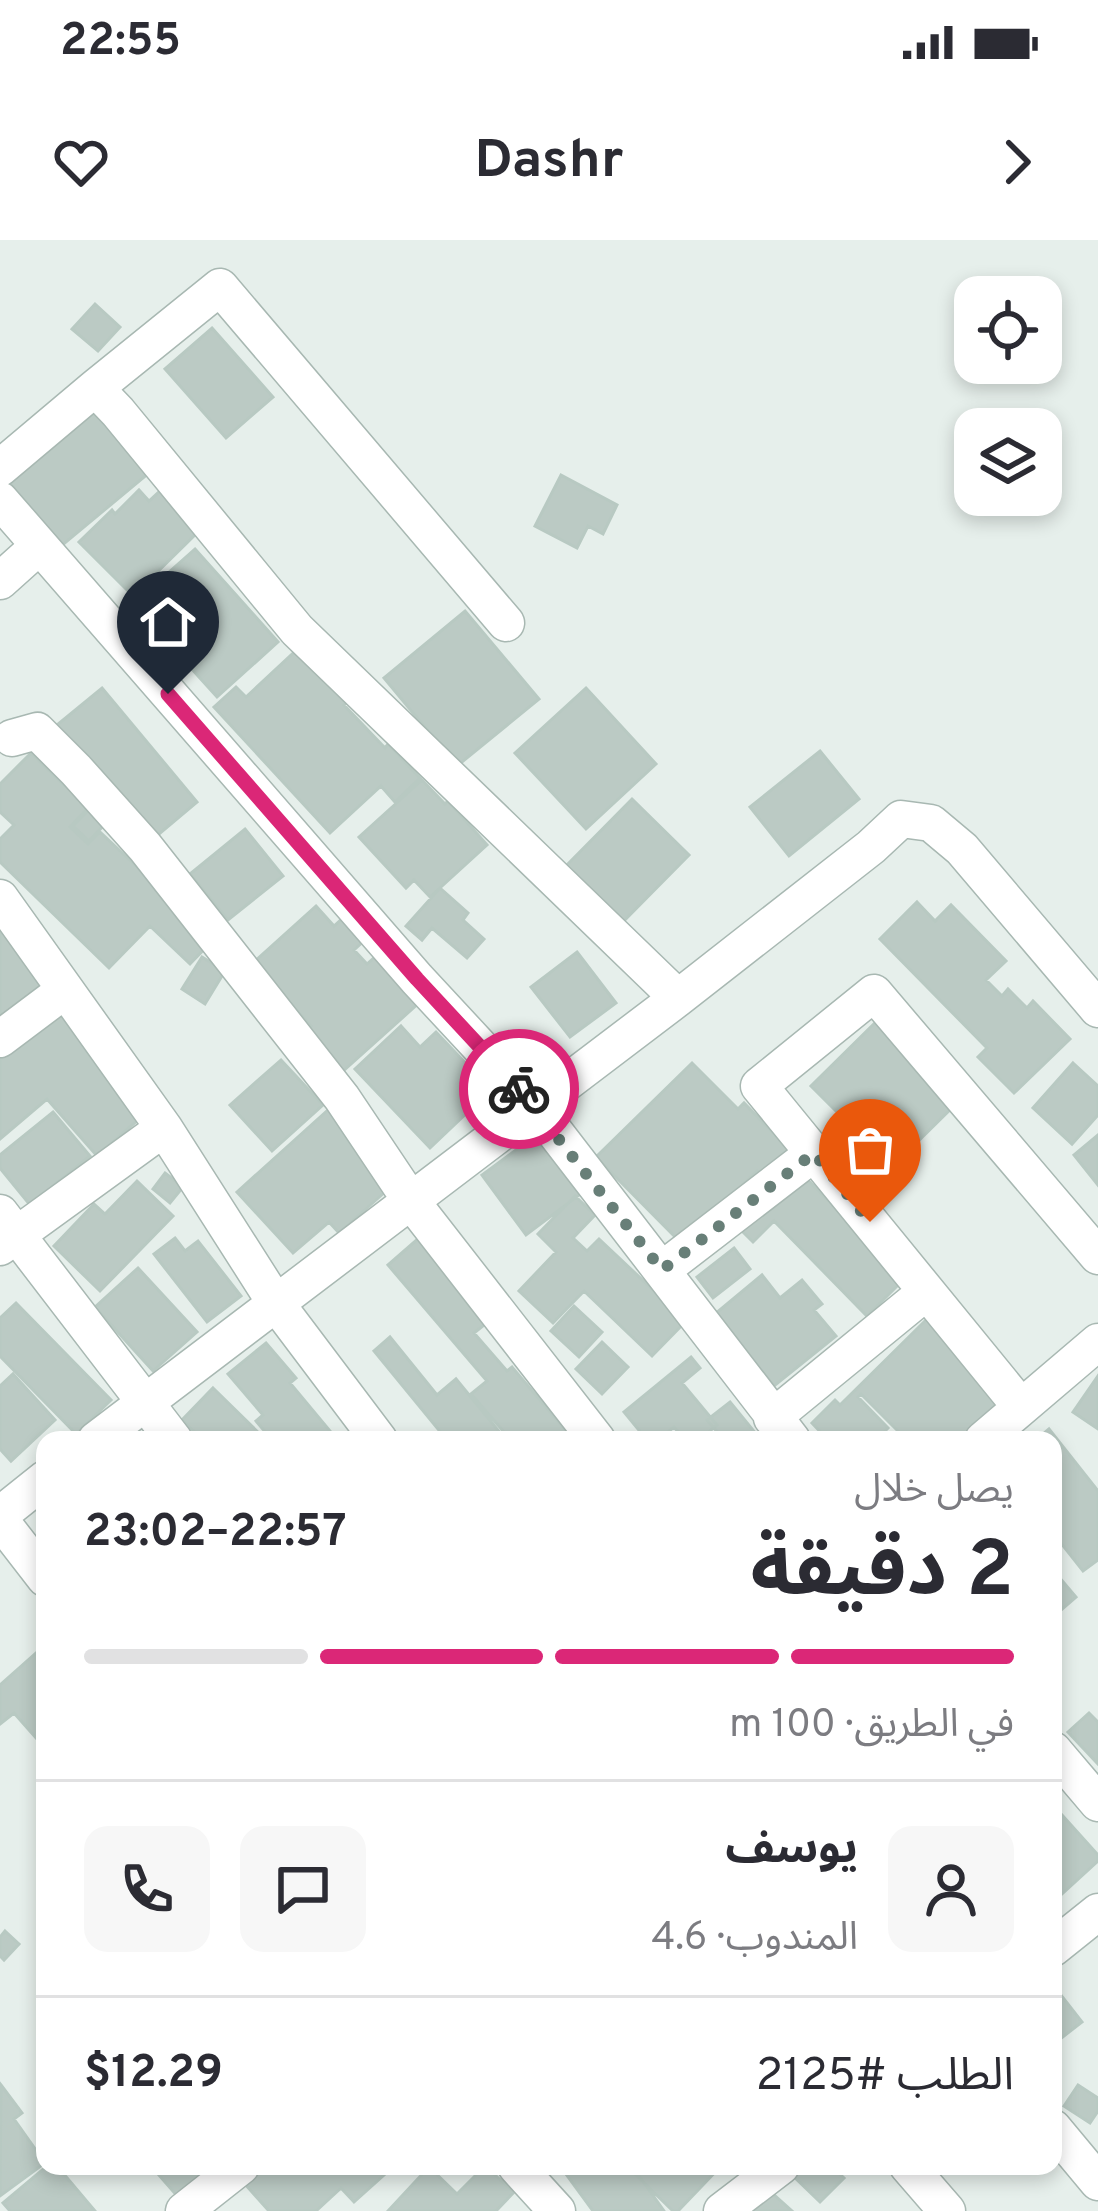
<!DOCTYPE html>
<html lang="ar">
<head>
<meta charset="utf-8">
<style>
  :root { --surface:#fff; --page:#f7f7f7; --text:#2b2b33; --muted:#7c7c81; --line:#e1e1e2; --accent:#db2777 }
  body { margin:0; font-family:Overpass,"Noto Sans Arabic",sans-serif; background:var(--page); color:var(--text); direction:rtl; height:100vh; display:flex; flex-direction:column; font-size:45px; white-space:nowrap }
  * { box-sizing:border-box; margin:0 }
  p { font-size:39px; color:var(--muted) }
  .icon { flex:none; width:66px; height:66px; fill:none; stroke:currentColor; stroke-width:2; stroke-linecap:round; stroke-linejoin:round }
  .map { position:relative; flex:1; overflow:hidden; direction:ltr }
  .panel { position:absolute; left:36px; top:1191px; width:1026px; height:744px; display:flex; flex-direction:column; background:var(--surface); border-radius:24px; box-shadow:0 6px 18px #0003; direction:rtl }
  .panel>* { flex:none }
  .fabs { position:absolute; left:954px; top:36px; display:grid; gap:24px }
  .fabs a { display:grid; place-items:center; width:108px; height:108px; border-radius:24px; background:var(--surface); box-shadow:0 6px 18px #0003; font-size:60px }
  .pin { position:absolute; display:grid; place-items:center; width:102px; height:102px; color:#fff; margin:-123px -51px; border-radius:50% 50% 50% 0; rotate:-45deg; box-shadow:0 0 12px #0007 }
  .pin .icon { rotate:45deg }
  .courier { position:absolute; display:grid; place-items:center; width:120px; height:120px; margin:-60px; border:9px solid #db2777; border-radius:50%; background:#fff; color:#222; box-shadow:0 3px 15px #0007 }
  .summary em { font-style:normal; font-weight:700 }
  .summary div { display:flex; flex-direction:column-reverse }
  .summary { display:flex; align-items:center; justify-content:space-between; height:204px; padding:0 48px }
  h1 { font-size:78px; font-weight:700; line-height:90px }
  .bar { display:grid; grid-template-columns:repeat(4,1fr); gap:18px 12px; align-content:center; height:144px; padding:0 48px }
  .bar i { height:15px; border-radius:9px; background:var(--line) }
  .bar .on { background:var(--accent) }
  .bar p { grid-column:span 4 }
  .line { display:flex; align-items:center; gap:30px; padding:0 48px; border-top:3px solid var(--line) }
  .line div { flex:1 }
  .round { display:grid; place-items:center; flex:none; width:126px; height:126px; border-radius:24px; background:var(--page) }
  .status { display:flex; justify-content:space-between; align-items:center; height:84px; padding:0 60px; background:var(--surface); direction:ltr }
  .status svg { height:33px; fill:currentColor }
  header { display:flex; justify-content:space-between; align-items:center; height:156px; padding:0 48px; background:var(--surface); font-size:54px; font-weight:700 }
  .map>svg:first-child { display:block }
  .building { fill:#bbcac4; stroke:#b8c9c2; stroke-width:3 }
  .lines { fill:none; stroke-linecap:round; stroke-linejoin:round }
  .minor-casing { stroke:#a8b8b2; stroke-width:39 }
  .minor { stroke:#fff; stroke-width:36 }
  .done { stroke:#687f78; stroke-width:12; stroke-dasharray:0 21.6 }
  .route { stroke:#db2777; stroke-width:15 }
</style>
</head>
<body>
<div class="status"><b>22:55</b><svg viewBox="0 0 49 12"><path d="M0 12V9h3v3zM5 12V6h3v6zM10 12V3h3v9zM15 12V0h3v12zM26 1h20v11H26zM47 4h2v5h-2z"/></svg></div>
<header><svg class="icon" aria-label="forward" viewBox="0 0 24 24"><path d="M9 5l7 7-7 7"/></svg>Dashr<svg class="icon" aria-label="heart" viewBox="0 0 24 24"><path d="M12 20l-8-8c-3-5 5-10 8-4 3-6 11-1 8 4z"/></svg></header>
<div class="map">
<svg width="1098" height="1971" viewBox="0 0 1098 1971">
  <rect width="100%" height="100%" fill="#e6efeb"/>
  <path class="building" d="M95,64L120,87L98,111L72,89Z
    M212,88L273,157L226,198L165,129Z
    M97,169L150,232L60,307L7,244Z
    M561,235L617,265L603,294L588,286L577,308L535,286Z
    M162,249L201,289L133,356L79,302L112,270L115,274L139,250L149,261Z
    M195,309L278,402L217,457L133,364Z
    M465,371L539,459L457,526L384,438Z
    M302,405L351,459L344,465L385,508L388,504L420,538L395,562L381,546L330,593L214,467L236,447L246,457Z
    M102,448L197,562L152,600L57,485Z
    M586,448L656,524L586,589L515,513Z
    M820,511L859,559L789,616L750,567Z
    M31,513L64,545L67,542L91,565L70,587L88,604L100,592L214,699L190,724L150,686L109,728L0,622V599L14,585L0,572V544Z
    M422,540L445,564L448,561L487,605L430,657L414,640L406,648L359,597Z
    M632,559L689,615L620,685L563,629Z
    M91,568L106,583L89,601L73,586Z
    M245,589L283,636L228,680L190,634Z
    M440,648L468,673L463,680L484,699L467,718L432,688L422,700L406,686Z
    M917,662L935,681L951,665L1006,721L986,740L1002,756L1008,749L1027,768L1033,761L1070,799L1014,853L978,817L987,808L880,699Z
    M316,666L334,686L346,675L367,698L354,710L367,724L377,715L420,762L341,833L304,793L311,786L253,723Z
    M0,682L46,742L2,775L0,772Z
    M577,712L616,763L570,797L531,747Z
    M202,717L225,731L205,764L182,749Z
    M56,768L147,872L97,916L47,859L0,899V816Z
    M885,773L966,854L885,934L839,888L846,881L811,846Z
    M401,786L420,807L436,792L491,850L430,908L355,829Z
    M281,820L323,865L272,911L230,865Z
    M692,823L738,869L744,863L814,934L808,940L905,1038L867,1076L774,981L753,1002L740,989L778,952L757,931L682,1004L596,917Z
    M1073,823L1098,846V875L1072,904L1033,868Z
    M329,869L395,943L339,993L329,982L293,1013L237,952Z
    M53,872L90,916L30,965L0,928V915Z
    M539,893L583,952L526,995L482,935Z
    M1098,895V945L1074,915Z
    M165,933L183,947L170,963L153,949Z
    M137,941L173,976L100,1051L54,1006L94,964L105,974Z
    M575,956L595,975L573,998L587,1011L599,999L686,1081L652,1116L584,1051L553,1083L519,1051L556,1012L538,994Z
    M175,998L185,1011L198,1001L241,1056L207,1082L154,1014Z
    M419,998L489,1081L474,1093L507,1131L512,1127L574,1200H511L471,1154L487,1141L388,1025Z
    M734,1008L750,1029L713,1058L697,1037Z
    M138,1028L197,1092L153,1131L95,1067Z
    M762,1035L780,1058L802,1040L822,1064L814,1070L836,1096L774,1146L715,1074Z
    M16,1063L111,1160L76,1194L0,1116V1078Z
    M574,1066L602,1092L579,1117L551,1091Z
    M931,1075L1008,1153L960,1200H907L861,1154L858,1157L888,1188L876,1200H828L812,1183L835,1160L840,1165Z
    M390,1097L437,1155L456,1139L506,1200H447L374,1111Z
    M602,1102L628,1127L602,1154L576,1129Z
    M266,1103L296,1138L290,1143L330,1191L319,1200H272L256,1181L263,1175L228,1134Z
    M691,1117L700,1128L682,1143L717,1185L699,1200H685L674,1187L658,1200H647L624,1172Z
    M13,1134L55,1180L11,1221L0,1209V1146Z
    M1098,1136V1189L1073,1172Z
    M213,1148L266,1200H203L182,1180Z
    M730,1162L761,1200H724L707,1180Z
    M1049,1189L1098,1251V1320L1083,1331L1053,1293V1200H1036Z
    M1053,1330L1076,1357L1053,1377Z
    M45,1405V1447L42,1450L45,1453V1508L14,1473L0,1484V1445Z
    M1089,1473L1098,1482V1524L1068,1492Z
    M1062,1575L1098,1615V1621L1053,1662V1582Z
    M5,1691L19,1704L4,1720L0,1716V1697Z
    M1053,1745L1082,1782L1060,1799L1053,1789Z
    M1,1845L22,1873L14,1879L45,1923L0,1956Z
    M1078,1845L1098,1858V1871L1090,1883L1064,1866Z
    M47,1926H57L95,1971H10L3,1963Z
    M151,1926H199L206,1935L180,1959Z
    M264,1926H394L354,1962L341,1948L316,1971H269L245,1944Z
    M485,1926L514,1952L496,1971H388L429,1927L457,1954Z
    M577,1926H632L664,1971H593L566,1934Z
    M643,1926H721L678,1971H673L635,1934Z
    M799,1926H831L844,1938L820,1962L791,1934Z
    M762,1944L792,1971H738Z"/>
  <g class="lines">
    <defs>
      <path id="minor" d="M95,148L220,47L506,383
        M0,228L95,148L118,172L297,390L678,758
        M0,260L417,739L534,865L792,1200
        M0,341L39,306
        M12,498L37,491L76,530L145,607L342,858L411,961L597,1200
        M0,658L164,888L275,1062L379,1200
        M0,799L65,750
        M0,973L174,1200
        M0,1007L164,888
        M662,1030L814,913
        M1021,1167L759,846L874,753L1098,1016
        M772,1178L926,1052
        M96,1200L678,758L871,607L901,579L931,583L962,609L1098,769
        M983,1200L1098,1102
        M0,1275L45,1239
        M0,1280L45,1338
        M1053,1510L1098,1563
        M1053,1708L1098,1672
        M1053,1888L1098,1942
        M516,1926L557,1971
        M908,1926L947,1971
        M184,1971L241,1926
        M722,1971L781,1926"/>
    </defs>
    <use href="#minor" class="minor-casing"/>
    <use href="#minor" class="minor"/>
  </g>
  <g class="lines">
    <path class="done" d="M519,849L662,1030L814,913L870,982"/>
    <path class="route" d="M168,454L417,739L519,849"/>
  </g>
</svg>
<div class="fabs">
<a><svg class="icon" aria-label="locate" viewBox="0 0 24 24"><circle cx="12" cy="12" r="6"/><path d="M12 2v4M12 18v4M2 12h4M18 12h4"/></svg></a>
<a><svg class="icon" aria-label="layers" viewBox="0 0 24 24"><path d="M12 4l9 5-9 5-9-5zM3 14l9 5 9-5"/></svg></a>
</div>
<div class="pin" style="left:870px;top:982px;background:#ea580c"><svg class="icon" aria-label="bag" viewBox="0 0 24 24"><path d="M5 8h14l-1 12H6zM9 8a3 3 0 0 1 6 0"/></svg></div>
<div class="pin" style="left:168px;top:454px;background:#1f2937"><svg class="icon" aria-label="home" viewBox="0 0 24 24"><path d="M3 11l9-7 9 7M6 9v11h12V9"/></svg></div>
<div class="courier" style="left:519px;top:849px"><svg class="icon" aria-label="bike" viewBox="0 0 24 24"><circle cx="6" cy="16" r="4"/><circle cx="18" cy="16" r="4"/><path d="M6 16l4-8h5l3 8M10 8l3 8H6M13 5h3"/></svg></div>
<section class="panel">
<div class="summary"><div><h1>2 دقيقة</h1><p>يصل خلال</p></div><em>22:57–23:02</em></div>
<div class="bar"><i class="on"></i><i class="on"></i><i class="on"></i><i></i><p>في الطريق · 100 m</p></div>
<div class="line" style="height:216px"><a class="round"><svg class="icon" aria-label="person" viewBox="0 0 24 24"><circle cx="12" cy="8" r="4"/><path d="M4 21q1-7 8-7t8 7"/></svg></a><div><b>يوسف</b><p>المندوب · 4.6</p></div><a class="round"><svg class="icon" aria-label="chat" viewBox="0 0 24 24"><path d="M4 5h16v11H9l-5 4z"/></svg></a><a class="round"><svg class="icon" aria-label="phone" viewBox="0 0 24 24"><path d="M5 4h4l2 5-3 2q2 4 5 5l2-3 5 2v4C11 20 4 13 5 4z"/></svg></a></div>
<div class="line" style="height:156px"><div>الطلب #2125</div><b>$12.29</b></div>
</section>
</div>
</body>
</html>
